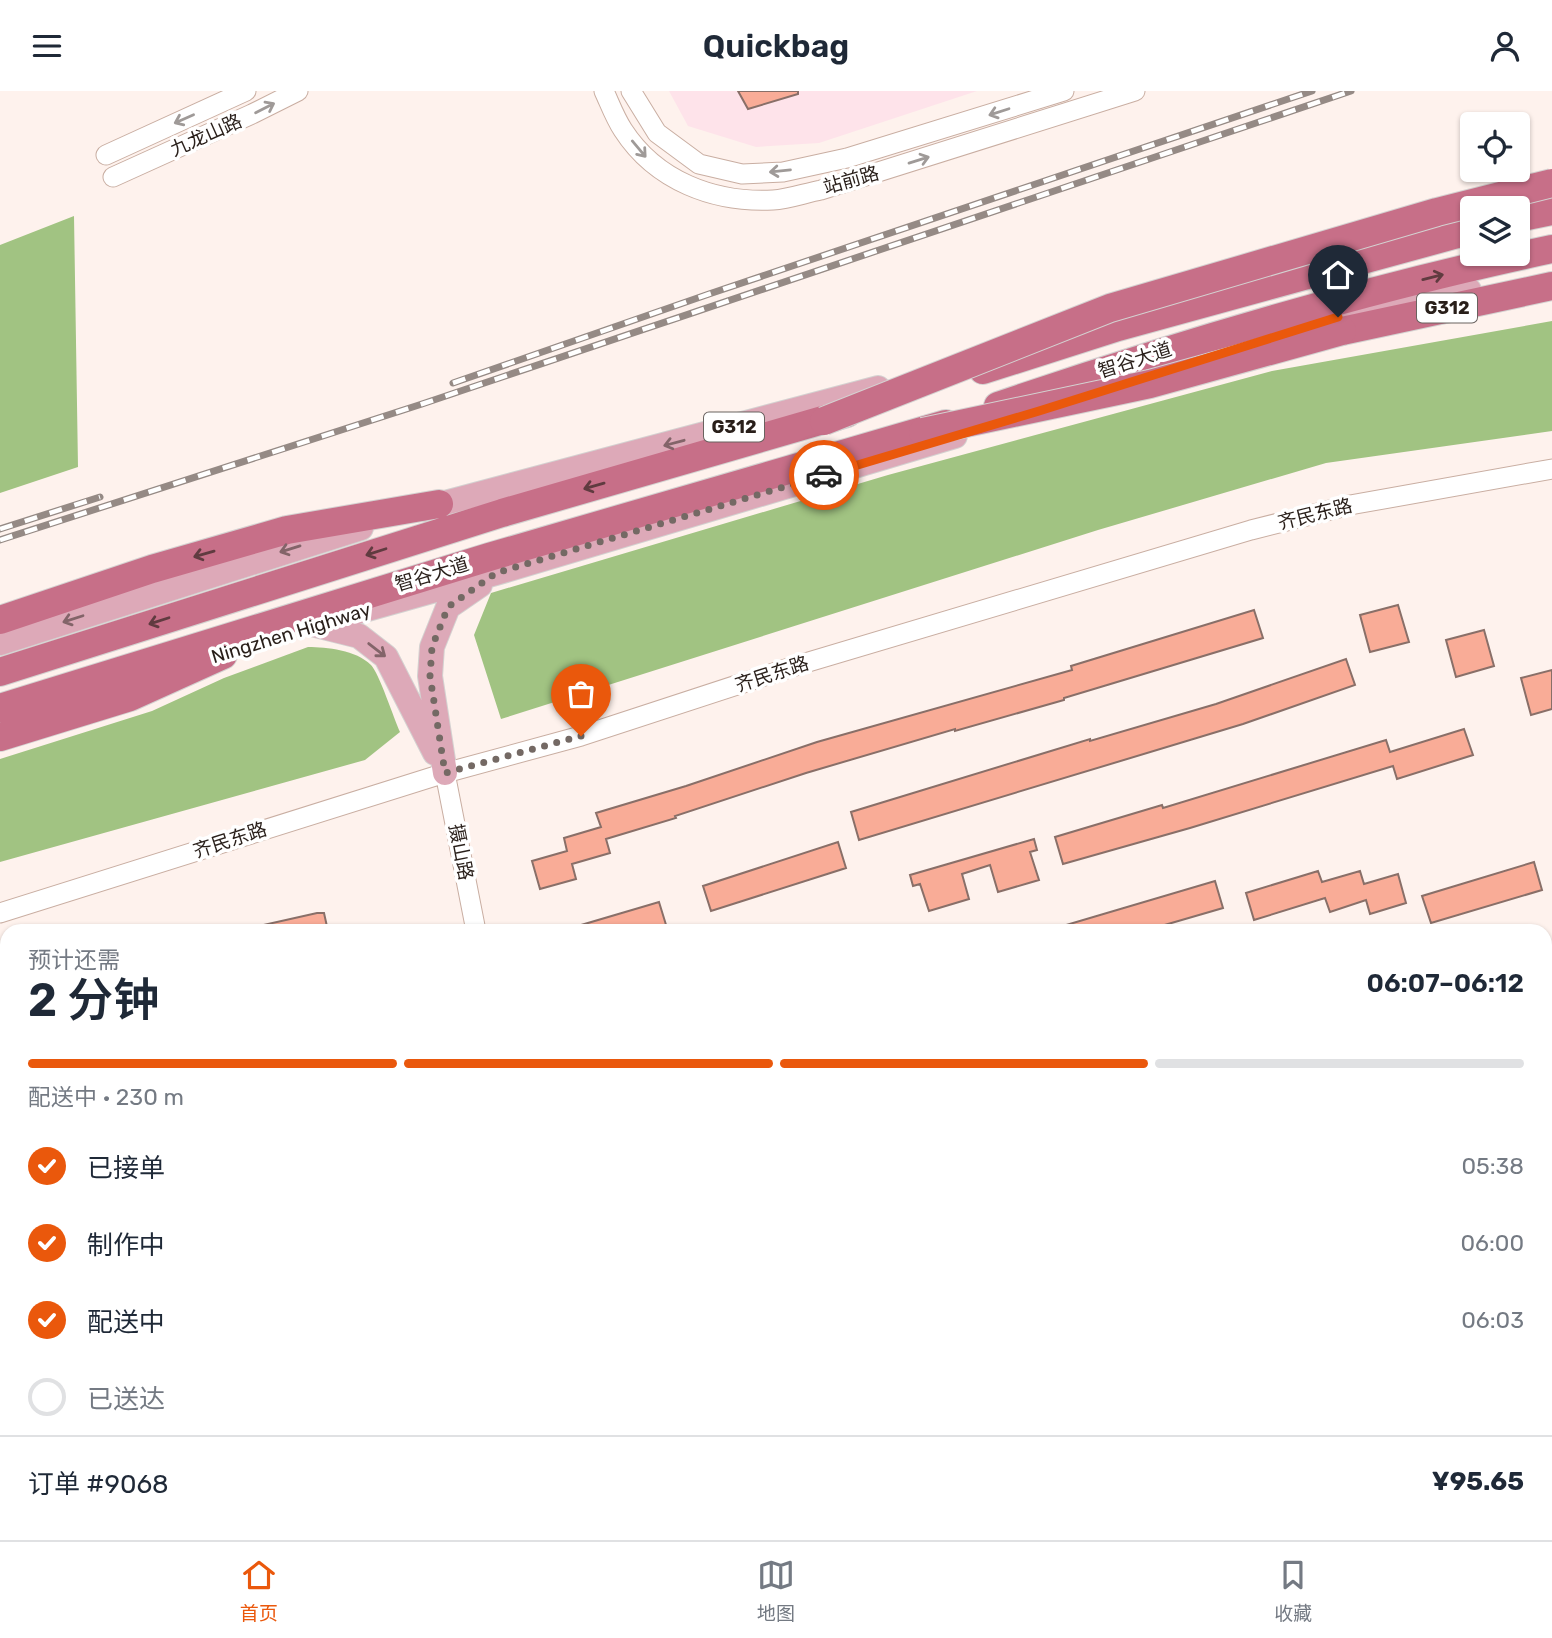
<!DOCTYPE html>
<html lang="zh">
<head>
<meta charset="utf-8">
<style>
  :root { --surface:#fff; --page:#f2f2f3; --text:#1f2937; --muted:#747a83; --line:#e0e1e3; --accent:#ea580c }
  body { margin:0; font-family:Rubik,"Noto Sans SC",sans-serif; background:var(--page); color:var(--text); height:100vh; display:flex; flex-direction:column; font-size:26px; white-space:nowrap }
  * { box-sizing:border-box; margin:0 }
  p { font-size:23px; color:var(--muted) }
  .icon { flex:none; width:38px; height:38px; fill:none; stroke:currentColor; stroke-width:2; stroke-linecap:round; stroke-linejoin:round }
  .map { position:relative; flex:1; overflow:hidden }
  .panel { position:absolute; left:0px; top:833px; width:1552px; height:616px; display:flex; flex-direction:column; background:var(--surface); border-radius:21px 21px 0 0; box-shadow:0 2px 5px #0004 }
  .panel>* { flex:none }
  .buttons { position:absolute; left:1460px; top:21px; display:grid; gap:14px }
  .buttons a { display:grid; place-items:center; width:70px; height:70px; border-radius:7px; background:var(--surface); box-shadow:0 2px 5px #0004; font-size:35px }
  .pin { position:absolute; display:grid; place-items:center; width:60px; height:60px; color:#fff; margin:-72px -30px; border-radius:50% 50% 50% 0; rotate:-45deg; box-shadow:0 0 7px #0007 }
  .pin .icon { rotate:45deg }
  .courier { position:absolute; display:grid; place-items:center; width:70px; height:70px; margin:-35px; border:5px solid #ea580c; border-radius:50%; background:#fff; color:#222; box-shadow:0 2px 9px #0007 }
  .summary em { font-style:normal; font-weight:600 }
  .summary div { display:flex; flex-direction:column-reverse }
  .summary { display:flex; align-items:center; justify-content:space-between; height:119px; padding:0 28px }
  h1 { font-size:46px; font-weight:600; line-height:52px }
  .bar { display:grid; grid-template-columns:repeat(4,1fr); gap:10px 7px; align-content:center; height:84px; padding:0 28px }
  .bar i { height:9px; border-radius:5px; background:var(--line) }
  .bar .on { background:var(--accent) }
  .bar p { grid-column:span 4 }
  .line { display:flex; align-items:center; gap:18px; padding:0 28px; border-top:2px solid var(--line) }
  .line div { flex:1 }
  ol { padding:0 28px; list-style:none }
  li { display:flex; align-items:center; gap:21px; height:77px }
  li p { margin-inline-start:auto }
  li .icon { padding:7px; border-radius:50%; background:var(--accent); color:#fff; stroke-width:4 }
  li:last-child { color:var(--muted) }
  li i { width:38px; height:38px; border:4px solid var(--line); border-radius:50% }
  header { display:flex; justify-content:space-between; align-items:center; height:91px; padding:0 28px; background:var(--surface); font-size:32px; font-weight:600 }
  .tabs { display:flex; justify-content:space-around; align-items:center; height:98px; border-top:2px solid var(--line); background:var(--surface); font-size:19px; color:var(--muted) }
  .tabs a { display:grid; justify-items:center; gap:4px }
  .tabs .on { color:var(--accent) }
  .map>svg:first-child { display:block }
  .commercial { fill:#fee3ea }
  .education { fill:#ffe4e2 }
  .forest { fill:#a1c382 }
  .building { fill:#f9ac97; stroke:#896f68; stroke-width:2 }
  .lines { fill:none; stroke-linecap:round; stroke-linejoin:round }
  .minor-casing { stroke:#c9aea2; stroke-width:21 }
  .major-casing { stroke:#d4d2d1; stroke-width:26 }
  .highway-casing { stroke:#d4d2d1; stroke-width:30 }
  .minor { stroke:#fff; stroke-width:19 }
  .major { stroke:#dda9b8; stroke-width:24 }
  .highway { stroke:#c76f88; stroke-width:28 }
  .rail-casing { stroke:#958a85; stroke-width:7 }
  .rail { stroke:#fff; stroke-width:4.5; stroke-dasharray:13; stroke-linecap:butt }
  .highway-bridge-casing { stroke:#d4d2d1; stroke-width:30; stroke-linecap:butt }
  .highway-bridge { stroke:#c76f88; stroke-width:28 }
  .oneway { stroke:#9f9a98 }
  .oneway2 { stroke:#603b40 }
  .oneway3 { stroke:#836469 }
  .done { stroke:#746964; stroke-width:7; stroke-dasharray:0 12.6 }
  .route { stroke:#ea580c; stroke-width:9 }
  .labels { text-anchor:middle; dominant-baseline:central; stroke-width:7; stroke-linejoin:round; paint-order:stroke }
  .shield { fill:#fff; stroke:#69625f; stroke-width:2 }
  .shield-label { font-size:18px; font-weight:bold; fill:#291f1a }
  .street-label { font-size:19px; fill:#291f1a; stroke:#fff }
</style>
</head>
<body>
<header><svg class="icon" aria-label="menu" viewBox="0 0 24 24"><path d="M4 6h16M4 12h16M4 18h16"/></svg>Quickbag<svg class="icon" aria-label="person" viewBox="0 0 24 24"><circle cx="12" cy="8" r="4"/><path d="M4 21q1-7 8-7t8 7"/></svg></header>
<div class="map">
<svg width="1552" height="1449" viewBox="0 0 1552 1449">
  <rect width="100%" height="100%" fill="#fef2ed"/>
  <path class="commercial" d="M669,0H977L819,52L756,56L688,35Z"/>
  <path class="education" d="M869,1442H1094L1095,1449H870Z
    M1096,1442H1231L1189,1449H1097Z"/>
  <path class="forest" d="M74,125L78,376L0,402V154Z
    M1552,230V340L1326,372L1098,439L501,628L474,544L491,502L888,384L1272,280Z
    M308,556C327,556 356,559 371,574C379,582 394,628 400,641L365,669L0,771V668L152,620L224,587Z"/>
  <path class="building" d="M738,0H798V3L748,18Z
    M1398,514L1409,551L1370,561L1360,524Z
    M1254,519L1263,547L1064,607V609L955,640V638L806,682L675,725L676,727L606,748L610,762L572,773L576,788L540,798L532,770L567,760L564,747L601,736L596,722L686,695L817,651L1072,579L1071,575Z
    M1484,539L1494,575L1456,586L1446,549Z
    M1346,568L1355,594L1243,633L859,749L851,721L1090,648V650L1216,613Z
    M1552,579V618L1531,624L1521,587Z
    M1464,638L1473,664L1397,688L1393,675L1190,737L1063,773L1055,746L1162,714L1163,717L1386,649L1390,661Z
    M1034,748L1037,759L1030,761L1039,789L998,801L990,774L962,783L969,808L929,820L920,793L913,795L910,784Z
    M838,751L846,777L711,820L703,795Z
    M1534,771L1542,799L1431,832L1422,805Z
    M1318,780L1322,791L1360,780L1364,793L1398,783L1406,812L1370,823L1366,809L1330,821L1325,807L1254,829L1246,802Z
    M1215,790L1223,817L1144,840H1056V837Z
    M659,811L667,837L658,840H572L571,837Z
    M317,822H324L328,840H260L259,835Z"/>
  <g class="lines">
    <defs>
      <path id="minor" d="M604,0C610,13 615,27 623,39C656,90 714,112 773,109C789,108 805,102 821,99L1135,0
        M631,0L657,42L699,73L742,83L783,81L847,67L1064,0
        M106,64L246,0
        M113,86L252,23L298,0
        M445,682L476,840
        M0,822L445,682L581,645L795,575L1251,439L1350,414L1552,378
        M1545,957H1552
        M542,1442V1449
        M852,1442L854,1449
        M1411,1442L1412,1449"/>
      <path id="major" d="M1283,243L1338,226L1469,199
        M422,418L878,297
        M325,530L496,482L955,345
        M315,534L359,545L386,566L435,662
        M0,552L361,437
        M445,682L430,585L432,556L448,516L480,494"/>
      <path id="highway" d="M1517,127L1552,120
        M1342,240L1552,195
        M983,279L1118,236L1472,139
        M998,315C1179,253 1364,198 1552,158
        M0,529L152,478L287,439L439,413
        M0,581L502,422L847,322
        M0,617L489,466L946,333
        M0,646L130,606L223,564"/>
    </defs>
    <use href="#minor" class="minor-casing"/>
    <use href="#major" class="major-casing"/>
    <use href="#highway" class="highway-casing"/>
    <use href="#minor" class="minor"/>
    <use href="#major" class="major"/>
    <use href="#highway" class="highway"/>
    <defs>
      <path id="rail" d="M453,292L709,203L1312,0
        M0,438L100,406
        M0,449L422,313L1351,0"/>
    </defs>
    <use href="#rail" class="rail-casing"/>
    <use href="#rail" class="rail"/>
    <defs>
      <path id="highway-bridge" d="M824,330L1110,217L1437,121L1552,92
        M923,341L1150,293L1342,240"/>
    </defs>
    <use href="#highway-bridge" class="highway-bridge-casing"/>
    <use href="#highway-bridge" class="highway-bridge"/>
  </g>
  <defs><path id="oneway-shaft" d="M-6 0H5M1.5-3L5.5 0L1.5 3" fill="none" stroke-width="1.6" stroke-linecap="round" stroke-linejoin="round" transform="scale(1.75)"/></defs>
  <g class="oneway">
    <use href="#oneway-shaft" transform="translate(265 17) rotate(-27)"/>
    <use href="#oneway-shaft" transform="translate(999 21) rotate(162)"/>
    <use href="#oneway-shaft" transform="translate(184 28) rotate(156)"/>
    <use href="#oneway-shaft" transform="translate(639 58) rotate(50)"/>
    <use href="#oneway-shaft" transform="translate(919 69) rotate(-17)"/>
    <use href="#oneway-shaft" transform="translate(780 80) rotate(174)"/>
  </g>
  <g class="oneway2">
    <use href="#oneway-shaft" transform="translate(1433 186) rotate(-14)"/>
    <use href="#oneway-shaft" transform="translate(594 395) rotate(164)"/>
    <use href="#oneway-shaft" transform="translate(376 461) rotate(162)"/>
    <use href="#oneway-shaft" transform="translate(204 463) rotate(164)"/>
    <use href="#oneway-shaft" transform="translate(159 530) rotate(162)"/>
  </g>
  <g class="oneway3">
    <use href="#oneway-shaft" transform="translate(674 352) rotate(165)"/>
    <use href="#oneway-shaft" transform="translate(290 458) rotate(163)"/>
    <use href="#oneway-shaft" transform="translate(73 528) rotate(162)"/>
    <use href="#oneway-shaft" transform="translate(377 559) rotate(38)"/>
  </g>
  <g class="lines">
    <path class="done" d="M581,645L445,682L430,585L432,556L448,516L496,482L824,384"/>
    <path class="route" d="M824,384L1039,320L1338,226"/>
  </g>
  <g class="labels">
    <g class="shield">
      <rect x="1417" y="202.5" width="60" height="29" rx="5"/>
      <rect x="704" y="321.5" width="60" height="29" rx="5"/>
    </g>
    <g class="shield-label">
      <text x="1447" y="217">G312</text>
      <text x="734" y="336">G312</text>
    </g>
    <g class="street-label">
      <text transform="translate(206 44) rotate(-24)">九龙山路</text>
      <text transform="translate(851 89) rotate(-16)">站前路</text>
      <text transform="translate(1135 269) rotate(-18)">智谷大道</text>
      <text transform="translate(1315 423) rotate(-14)">齐民东路</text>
      <text transform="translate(432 483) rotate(-17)">智谷大道</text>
      <text transform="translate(291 542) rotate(-17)">Ningzhen Highway</text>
      <text transform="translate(772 583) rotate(-18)">齐民东路</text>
      <text transform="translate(230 749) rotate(-18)">齐民东路</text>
      <text transform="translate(461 761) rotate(79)">摄山路</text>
    </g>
  </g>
</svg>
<div class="buttons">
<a><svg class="icon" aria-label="locate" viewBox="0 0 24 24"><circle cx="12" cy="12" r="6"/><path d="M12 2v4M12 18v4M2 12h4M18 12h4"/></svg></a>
<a><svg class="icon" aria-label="layers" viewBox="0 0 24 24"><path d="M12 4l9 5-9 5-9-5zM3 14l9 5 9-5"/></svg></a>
</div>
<div class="pin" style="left:581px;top:645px;background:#ea580c"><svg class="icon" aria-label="bag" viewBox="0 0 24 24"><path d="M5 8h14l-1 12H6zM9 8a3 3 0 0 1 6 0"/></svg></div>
<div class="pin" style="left:1338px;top:226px;background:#1f2937"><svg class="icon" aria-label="home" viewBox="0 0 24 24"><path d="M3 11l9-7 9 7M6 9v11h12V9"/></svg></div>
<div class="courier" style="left:824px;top:384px"><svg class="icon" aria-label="car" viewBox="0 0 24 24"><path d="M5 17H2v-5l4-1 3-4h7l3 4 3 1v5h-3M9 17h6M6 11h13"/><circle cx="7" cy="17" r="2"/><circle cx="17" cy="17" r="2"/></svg></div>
<section class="panel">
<div class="summary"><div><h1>2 分钟</h1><p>预计还需</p></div><em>06:07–06:12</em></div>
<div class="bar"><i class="on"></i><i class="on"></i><i class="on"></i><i></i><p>配送中 · 230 m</p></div>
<ol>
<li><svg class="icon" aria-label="check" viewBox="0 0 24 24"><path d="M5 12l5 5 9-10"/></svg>已接单<p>05:38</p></li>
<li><svg class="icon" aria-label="check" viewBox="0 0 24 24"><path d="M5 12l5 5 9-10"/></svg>制作中<p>06:00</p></li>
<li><svg class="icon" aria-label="check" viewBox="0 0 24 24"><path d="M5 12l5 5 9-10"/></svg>配送中<p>06:03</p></li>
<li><i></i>已送达</li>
</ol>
<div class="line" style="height:91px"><div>订单 #9068</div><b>¥95.65</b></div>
</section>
</div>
<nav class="tabs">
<a class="on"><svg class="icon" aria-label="home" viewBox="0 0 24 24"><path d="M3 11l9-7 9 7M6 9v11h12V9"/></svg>首页</a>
<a><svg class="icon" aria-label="map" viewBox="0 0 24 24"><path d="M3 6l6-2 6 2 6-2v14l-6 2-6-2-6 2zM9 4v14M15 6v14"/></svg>地图</a>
<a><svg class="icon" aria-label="saved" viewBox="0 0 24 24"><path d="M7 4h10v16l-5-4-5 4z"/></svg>收藏</a>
</nav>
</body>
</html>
